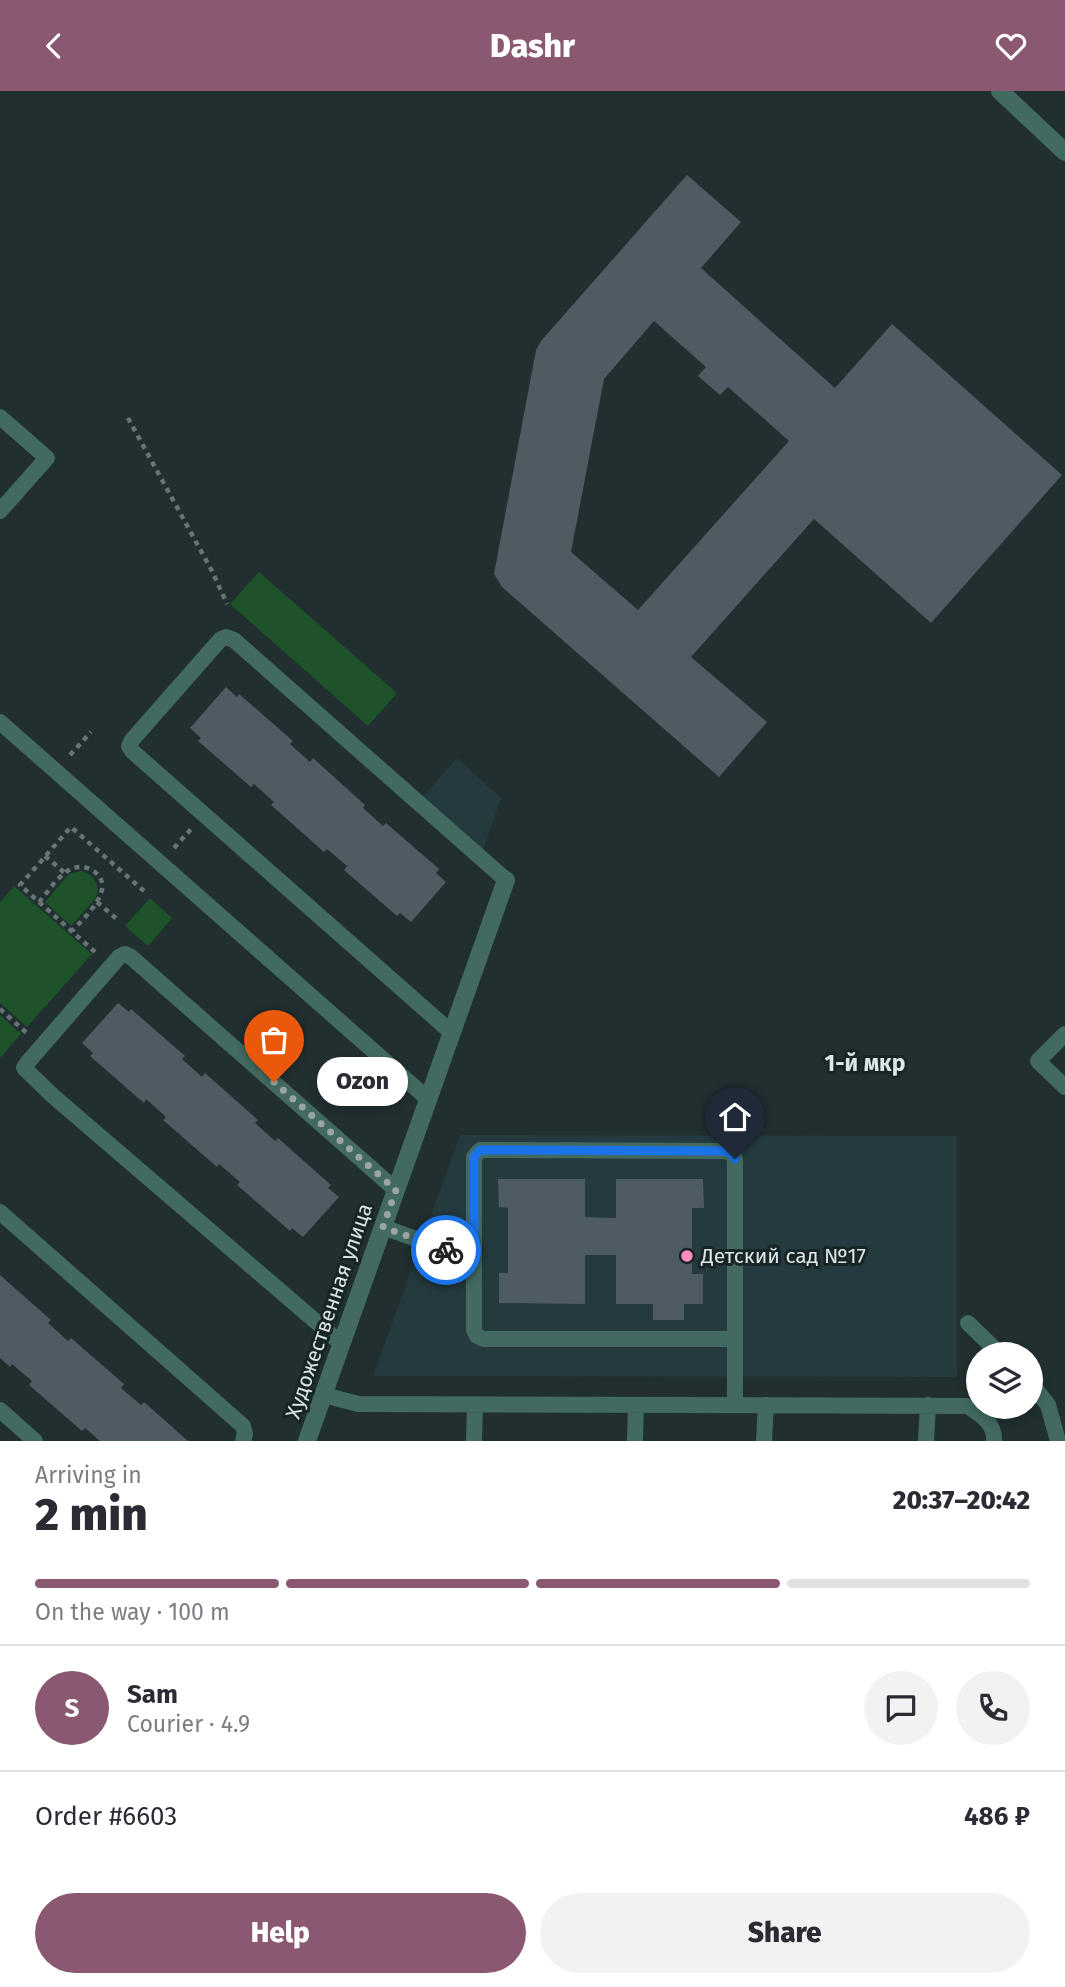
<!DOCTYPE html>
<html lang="en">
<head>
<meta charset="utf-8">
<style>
  :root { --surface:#fff; --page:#f2f2f3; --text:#2b2b33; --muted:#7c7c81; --line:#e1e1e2; --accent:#8a5871 }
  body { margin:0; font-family:"Fira Sans",sans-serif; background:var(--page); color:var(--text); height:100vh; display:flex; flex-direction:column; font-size:26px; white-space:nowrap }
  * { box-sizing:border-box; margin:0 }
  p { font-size:23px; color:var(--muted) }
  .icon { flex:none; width:38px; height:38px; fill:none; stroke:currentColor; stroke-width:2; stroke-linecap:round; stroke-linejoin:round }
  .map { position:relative; height:1350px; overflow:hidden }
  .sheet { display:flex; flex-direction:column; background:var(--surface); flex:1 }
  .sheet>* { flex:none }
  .buttons { position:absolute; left:966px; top:1251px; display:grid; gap:14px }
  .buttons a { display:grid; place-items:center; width:77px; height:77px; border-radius:50%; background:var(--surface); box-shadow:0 4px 10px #0003; font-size:35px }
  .pin { position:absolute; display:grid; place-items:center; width:60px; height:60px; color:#fff; margin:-72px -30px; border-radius:50% 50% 50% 0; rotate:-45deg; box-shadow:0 0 7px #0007 }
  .pin .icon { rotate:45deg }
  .courier { position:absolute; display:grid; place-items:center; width:70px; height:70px; margin:-35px; border:5px solid #1a73e8; border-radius:50%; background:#fff; color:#222; box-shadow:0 2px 9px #0007 }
  .bubble { position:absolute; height:49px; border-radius:24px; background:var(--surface); box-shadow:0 4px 10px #0003; font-size:23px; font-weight:800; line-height:49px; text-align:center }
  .overview em { font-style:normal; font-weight:800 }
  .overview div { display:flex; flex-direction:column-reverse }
  .overview { display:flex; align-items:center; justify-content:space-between; height:119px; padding:0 35px }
  h1 { font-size:46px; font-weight:800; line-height:52px }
  .bar { display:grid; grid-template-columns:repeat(4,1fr); gap:10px 7px; align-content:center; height:84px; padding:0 35px }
  .bar i { height:9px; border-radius:5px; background:var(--line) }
  .bar .current { background:var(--accent) }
  .bar p { grid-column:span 4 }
  .line { display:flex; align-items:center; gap:18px; padding:0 35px; border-top:2px solid var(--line) }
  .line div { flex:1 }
  .round { display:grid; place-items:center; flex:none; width:74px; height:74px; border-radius:37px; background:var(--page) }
  .cta { display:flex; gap:14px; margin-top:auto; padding:14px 35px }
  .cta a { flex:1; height:80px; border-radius:42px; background:var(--accent); color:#fff; font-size:28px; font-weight:800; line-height:80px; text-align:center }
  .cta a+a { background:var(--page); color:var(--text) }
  header { display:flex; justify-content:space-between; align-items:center; height:91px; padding:0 35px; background:var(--accent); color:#fff; font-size:32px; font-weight:800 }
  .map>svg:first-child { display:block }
  .built { fill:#243a3e }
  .green { fill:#1d522a }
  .building { fill:#4f5b62; fill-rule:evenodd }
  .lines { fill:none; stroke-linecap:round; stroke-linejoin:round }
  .path { stroke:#677375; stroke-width:4.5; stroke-dasharray:5 5; stroke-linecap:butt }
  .service { stroke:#426a61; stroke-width:16 }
  .minor { stroke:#426a61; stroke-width:18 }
  .done { stroke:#9ba5a7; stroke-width:7; stroke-dasharray:0 12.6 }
  .route { stroke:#1a73e8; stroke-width:9 }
  .poi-dot { fill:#fe8ebd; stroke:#172527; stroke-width:2.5 }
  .labels { text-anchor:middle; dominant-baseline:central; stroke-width:6; stroke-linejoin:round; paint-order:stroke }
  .poi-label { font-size:21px; fill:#dce5e6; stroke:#172527; text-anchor:start }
  .street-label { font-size:21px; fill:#dce5e6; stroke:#172527 }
  .neighbourhood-label { font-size:23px; font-weight:bold; fill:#dce5e6; stroke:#172527 }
</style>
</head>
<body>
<header><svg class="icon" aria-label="back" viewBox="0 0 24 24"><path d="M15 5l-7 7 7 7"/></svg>Dashr<svg class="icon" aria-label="heart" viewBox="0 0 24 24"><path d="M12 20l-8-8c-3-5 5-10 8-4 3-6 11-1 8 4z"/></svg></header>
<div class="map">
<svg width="1065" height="1350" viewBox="0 0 1065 1350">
  <rect width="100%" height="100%" fill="#212f31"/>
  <path class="built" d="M457,667L501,707L482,762L421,708Z
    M460,1044L957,1045V1286L373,1285Z"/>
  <path class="green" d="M259,481L397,602L368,635L230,513Z
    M81,780C94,783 101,794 96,807L71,835L45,811L69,783Z
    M14,795L92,863L27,936L0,912V811Z
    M150,807L172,827L148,855L125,835Z
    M0,924L21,943L0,967Z"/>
  <path class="building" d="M687,84L741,131L701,177L835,297L892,233L1062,384L931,532L814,428L691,566L767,631L719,686L502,496L494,483L536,259L541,250ZM654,230L706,276L698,285L720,304L728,296L789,350L638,519L571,461L604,288Z
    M226,596L237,606L239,603L293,650L290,653L310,671L313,667L365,714L363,717L383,735L386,732L439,778L436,782L446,791L411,831L400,822L397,825L344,779L347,775L327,758L324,761L271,714L274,711L254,693L251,696L198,650L201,647L190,637Z
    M118,912L129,921L131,918L185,965L182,968L202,986L205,982L258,1029L255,1032L275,1050L278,1047L331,1094L328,1097L339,1106L303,1146L292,1137L290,1140L237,1094L240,1091L219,1073L217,1076L163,1029L166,1026L146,1008L144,1012L90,965L93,962L82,952Z
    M498,1088H585V1126L616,1127V1088H703L704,1117H692V1183H703V1213H684V1229H653V1213H616V1164H585V1213L499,1212V1182H508V1117L499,1116Z
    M0,1184L51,1229L48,1232L68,1250L71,1247L124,1293L121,1297L141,1314L144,1311L188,1350H100L85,1337L82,1340L29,1294L32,1290L12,1273L10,1276L0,1267Z"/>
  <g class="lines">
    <path class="path" d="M128,327L212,480L227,513
      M70,664L91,641
      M174,757L192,737
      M45,765L65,782
      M39,811C48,801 57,786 69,779C75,775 84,775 90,778C121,794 85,826 72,840
      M97,811L118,829
      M95,861L20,794L71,736L144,800
      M0,918L28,943"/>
    <path class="service" d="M0,326L47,367L0,420
      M0,631L428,1008
      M452,942L132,660L129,655L132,649L220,549L226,546L234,549L506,789
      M1065,943L1038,970L1065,996
      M0,1121L243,1335L245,1343L243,1350
      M383,1136L474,1169
      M968,1232L1001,1264
      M342,1253L53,1005L24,977L28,971L119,866L125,863L131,866L396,1099
      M1031,1292L1048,1314L1058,1350
      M324,1304L358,1313L968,1315C981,1324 995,1332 994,1350
      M735,1314V1068L732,1063L725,1060L480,1059L474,1066V1239L477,1245L484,1248H735
      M0,1319L35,1350
      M474,1350L475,1314
      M635,1350L636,1314
      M764,1350L766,1314
      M926,1350L928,1314"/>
    <path class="minor" d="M1000,0L1065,61
      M307,1350L506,789"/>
  </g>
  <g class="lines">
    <path class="done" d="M274,991L396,1099L383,1136L446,1159"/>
    <path class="route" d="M446,1159L474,1169V1066L480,1059L724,1060L732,1063L735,1068"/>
  </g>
  <circle class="poi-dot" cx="687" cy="1165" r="7"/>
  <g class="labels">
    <g class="poi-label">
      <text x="701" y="1165">Детский сад №17</text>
    </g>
    <g class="street-label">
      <text transform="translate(329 1220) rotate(-71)">Художественная улица</text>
    </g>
    <g class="neighbourhood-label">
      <text x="865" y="972">1-й мкр</text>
    </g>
  </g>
</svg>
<div class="buttons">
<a><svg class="icon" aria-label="layers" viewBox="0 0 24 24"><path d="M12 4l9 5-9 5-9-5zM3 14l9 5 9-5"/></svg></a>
</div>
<div class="pin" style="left:274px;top:991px;background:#ea580c"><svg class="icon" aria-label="bag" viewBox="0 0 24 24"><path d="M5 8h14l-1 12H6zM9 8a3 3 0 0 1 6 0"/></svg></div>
<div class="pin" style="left:735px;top:1068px;background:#1f2937"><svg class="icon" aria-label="home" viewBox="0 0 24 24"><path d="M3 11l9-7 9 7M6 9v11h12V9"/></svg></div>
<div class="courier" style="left:446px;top:1159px"><svg class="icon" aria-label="bike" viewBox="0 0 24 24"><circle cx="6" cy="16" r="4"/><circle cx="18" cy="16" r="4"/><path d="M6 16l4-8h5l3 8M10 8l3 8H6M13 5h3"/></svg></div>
<div class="bubble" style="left:317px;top:966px;width:91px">Ozon</div>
</div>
<section class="sheet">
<div class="overview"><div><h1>2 min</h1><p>Arriving in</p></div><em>20:37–20:42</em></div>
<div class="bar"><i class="current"></i><i class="current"></i><i class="current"></i><i></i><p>On the way · 100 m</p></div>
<div class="line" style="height:126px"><b class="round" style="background:var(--accent);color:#fff">S</b><div><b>Sam</b><p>Courier · 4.9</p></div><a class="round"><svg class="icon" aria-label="chat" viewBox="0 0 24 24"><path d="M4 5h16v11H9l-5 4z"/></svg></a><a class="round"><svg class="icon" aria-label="phone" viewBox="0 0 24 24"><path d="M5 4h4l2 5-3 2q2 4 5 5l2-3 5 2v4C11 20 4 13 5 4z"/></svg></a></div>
<div class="line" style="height:91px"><div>Order #6603</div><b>486 ₽</b></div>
<div class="cta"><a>Help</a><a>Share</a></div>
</section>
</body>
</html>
